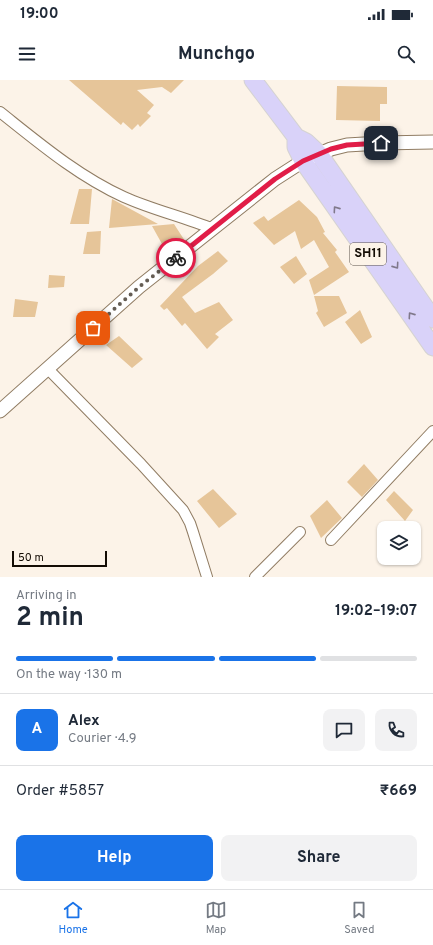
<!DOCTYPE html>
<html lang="en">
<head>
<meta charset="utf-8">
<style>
  :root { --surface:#fff; --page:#f2f2f3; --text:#1f2937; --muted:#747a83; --line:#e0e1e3; --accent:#1a73e8 }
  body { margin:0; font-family:Overpass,sans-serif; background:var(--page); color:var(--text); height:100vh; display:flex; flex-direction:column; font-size:15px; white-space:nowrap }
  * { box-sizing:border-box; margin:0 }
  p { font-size:13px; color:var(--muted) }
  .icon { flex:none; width:22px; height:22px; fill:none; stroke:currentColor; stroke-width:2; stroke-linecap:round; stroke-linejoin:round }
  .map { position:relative; height:497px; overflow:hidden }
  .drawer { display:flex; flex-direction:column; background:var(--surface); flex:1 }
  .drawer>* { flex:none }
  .buttons { position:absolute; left:377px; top:441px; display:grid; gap:8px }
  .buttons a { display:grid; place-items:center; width:44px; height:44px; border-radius:8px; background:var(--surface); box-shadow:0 1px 3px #0004; font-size:20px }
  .scale { position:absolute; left:12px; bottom:10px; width:95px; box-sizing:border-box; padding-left:4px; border:2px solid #130c04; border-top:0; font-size:11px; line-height:14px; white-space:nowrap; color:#130c04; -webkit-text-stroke:3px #fcf3e8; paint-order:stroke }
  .pin { position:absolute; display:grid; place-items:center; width:34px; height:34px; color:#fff; margin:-17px; border-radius:8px; box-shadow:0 2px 6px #0006 }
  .courier { position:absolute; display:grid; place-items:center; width:40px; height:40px; margin:-20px; border:3px solid #e11d48; border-radius:50%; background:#fff; color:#222; box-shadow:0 1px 5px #0007 }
  .headline em { font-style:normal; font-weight:700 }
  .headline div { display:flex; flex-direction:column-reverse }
  .headline { display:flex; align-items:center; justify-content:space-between; height:68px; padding:0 16px }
  h1 { font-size:26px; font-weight:700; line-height:30px }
  .bar { display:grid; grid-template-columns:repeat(4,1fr); gap:6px 4px; align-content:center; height:48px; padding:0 16px }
  .bar i { height:5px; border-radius:3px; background:var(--line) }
  .bar .on { background:var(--accent) }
  .bar p { grid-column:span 4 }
  .line { display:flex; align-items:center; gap:10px; padding:0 16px; border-top:1px solid var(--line) }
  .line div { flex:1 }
  .round { display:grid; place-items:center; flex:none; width:42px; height:42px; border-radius:8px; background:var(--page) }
  .primary-button { display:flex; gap:8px; margin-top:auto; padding:8px 16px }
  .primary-button a { flex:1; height:46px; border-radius:8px; background:var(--accent); color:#fff; font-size:16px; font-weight:700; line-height:46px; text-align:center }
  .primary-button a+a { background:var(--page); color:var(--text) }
  .status { display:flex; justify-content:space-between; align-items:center; height:28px; padding:0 20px; background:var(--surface); direction:ltr }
  .status svg { height:11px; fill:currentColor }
  header { display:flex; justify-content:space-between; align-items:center; height:52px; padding:0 16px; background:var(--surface); font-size:18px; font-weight:700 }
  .tab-bar { display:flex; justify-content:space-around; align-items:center; height:56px; border-top:1px solid var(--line); background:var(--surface); font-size:11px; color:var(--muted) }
  .tab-bar a { display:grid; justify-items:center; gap:2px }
  .tab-bar .on { color:var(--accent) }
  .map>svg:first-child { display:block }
  .building { fill:#e6c599 }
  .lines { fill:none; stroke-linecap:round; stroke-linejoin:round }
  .minor-casing { stroke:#907c63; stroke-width:12 }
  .tertiary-casing { stroke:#907c63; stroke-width:15 }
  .primary-casing { stroke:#d5d3d2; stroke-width:19 }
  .minor { stroke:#fff; stroke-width:10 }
  .tertiary { stroke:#fff; stroke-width:13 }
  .primary { stroke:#d9d2f9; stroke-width:17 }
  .oneway { stroke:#80798b }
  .done { stroke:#655d54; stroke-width:4; stroke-dasharray:0 7.2 }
  .route { stroke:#e11d48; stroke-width:5 }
  .labels { text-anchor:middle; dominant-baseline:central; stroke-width:4; stroke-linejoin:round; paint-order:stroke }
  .shield { fill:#fcf3e8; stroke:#595148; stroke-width:1 }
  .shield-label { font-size:13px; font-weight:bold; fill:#130c04 }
</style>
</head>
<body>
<div class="status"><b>19:00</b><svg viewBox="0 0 49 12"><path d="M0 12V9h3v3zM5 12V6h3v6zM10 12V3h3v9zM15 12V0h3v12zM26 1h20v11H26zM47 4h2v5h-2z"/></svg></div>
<header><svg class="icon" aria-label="menu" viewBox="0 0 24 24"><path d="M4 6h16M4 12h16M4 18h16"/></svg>Munchgo<svg class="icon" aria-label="search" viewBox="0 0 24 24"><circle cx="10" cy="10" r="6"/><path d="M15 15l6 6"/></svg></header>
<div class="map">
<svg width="433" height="497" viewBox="0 0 433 497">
  <rect width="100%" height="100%" fill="#fcf3e8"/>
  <path class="building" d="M69,0H184L171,13L162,7L137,10L154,25L147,33L151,36L140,47L138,44L132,50L123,42L121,45Z
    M337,6L387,7V24H380V41L336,40Z
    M79,109H92L89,144H70Z
    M112,119L158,144L109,148Z
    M299,120L317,137L325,152L323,153L337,170L335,172L349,192L314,215L309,200L329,187L314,160L301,169L295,151L274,165L253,143L264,136L268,141Z
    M174,144L185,161L167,173L152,146Z
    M101,151L100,174H83L87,152Z
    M218,171L228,181L213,194L182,217L195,233L219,222L233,240L215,254L219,257L207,269L185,243L182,246L167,228L164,230L160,226L198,186Z
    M296,176L307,194L294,204L280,187Z
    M49,195L65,196L64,207L48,208Z
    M314,216H339L347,233L324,247L316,233L318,231Z
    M15,219L38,222L35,237H13Z
    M360,230L372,257L361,264L345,242Z
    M119,256L143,279L132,288L106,265Z
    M364,384L378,400L362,417L347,402Z
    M213,409L237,434L219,448L197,421Z
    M394,411L413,430L405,441L386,420Z
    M327,420L342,438L321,458L310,436Z"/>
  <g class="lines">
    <defs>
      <path id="minor" d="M0,32C39,63 78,96 124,117C153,130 184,137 213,149
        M47,288L141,384L183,430L190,443L193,452L207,497
        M331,460L433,351
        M255,497L300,452"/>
      <path id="tertiary" d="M0,331L139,207L275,99L303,81L331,69L347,65L381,63L433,62"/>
      <path id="primary" d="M253,0L296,57L306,62L319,74L433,239
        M296,57V67L303,81L433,267"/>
    </defs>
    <use href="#minor" class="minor-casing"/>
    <use href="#tertiary" class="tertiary-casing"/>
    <use href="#primary" class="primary-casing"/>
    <use href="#minor" class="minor"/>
    <use href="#tertiary" class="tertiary"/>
    <use href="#primary" class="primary"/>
  </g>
  <defs><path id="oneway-chevron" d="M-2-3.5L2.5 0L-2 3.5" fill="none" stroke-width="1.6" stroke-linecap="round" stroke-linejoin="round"/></defs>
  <g class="oneway">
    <use href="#oneway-chevron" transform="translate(336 129) rotate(-125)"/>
    <use href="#oneway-chevron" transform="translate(396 186) rotate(55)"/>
    <use href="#oneway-chevron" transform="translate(411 235) rotate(-125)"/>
  </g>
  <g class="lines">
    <path class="done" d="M93,248L139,207L176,178"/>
    <path class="route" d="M176,178L275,99L303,81L331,69L347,65L381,63"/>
  </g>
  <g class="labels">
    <rect class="shield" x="350" y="163" width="36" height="22" rx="3"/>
    <g class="shield-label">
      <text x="368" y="174">SH11</text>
    </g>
  </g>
</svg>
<div class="buttons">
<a><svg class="icon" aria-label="layers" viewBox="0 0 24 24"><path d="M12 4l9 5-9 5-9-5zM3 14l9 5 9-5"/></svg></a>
</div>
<div class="scale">50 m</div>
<div class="pin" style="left:93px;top:248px;background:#ea580c"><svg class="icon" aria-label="bag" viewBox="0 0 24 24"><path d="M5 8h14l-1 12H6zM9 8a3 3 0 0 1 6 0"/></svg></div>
<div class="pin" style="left:381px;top:63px;background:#1f2937"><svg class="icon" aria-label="home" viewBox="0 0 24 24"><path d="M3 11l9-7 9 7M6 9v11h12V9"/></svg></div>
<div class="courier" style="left:176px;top:178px"><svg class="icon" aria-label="bike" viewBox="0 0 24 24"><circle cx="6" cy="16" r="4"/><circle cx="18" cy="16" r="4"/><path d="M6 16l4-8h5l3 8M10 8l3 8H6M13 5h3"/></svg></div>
</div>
<section class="drawer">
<div class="headline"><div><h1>2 min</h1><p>Arriving in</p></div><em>19:02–19:07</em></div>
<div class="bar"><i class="on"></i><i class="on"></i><i class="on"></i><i></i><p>On the way · 130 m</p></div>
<div class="line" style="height:72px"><b class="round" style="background:var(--accent);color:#fff">A</b><div><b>Alex</b><p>Courier · 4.9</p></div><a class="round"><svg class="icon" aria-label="chat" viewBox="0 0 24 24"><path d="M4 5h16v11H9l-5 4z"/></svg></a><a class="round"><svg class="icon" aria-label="phone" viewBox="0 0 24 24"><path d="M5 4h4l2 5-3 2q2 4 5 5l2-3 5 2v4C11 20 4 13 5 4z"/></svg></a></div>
<div class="line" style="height:52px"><div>Order #5857</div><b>₹669</b></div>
<div class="primary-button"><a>Help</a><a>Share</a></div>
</section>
<nav class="tab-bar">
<a class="on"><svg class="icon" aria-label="home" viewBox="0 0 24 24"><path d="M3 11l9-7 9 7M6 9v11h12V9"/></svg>Home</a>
<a><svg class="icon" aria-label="map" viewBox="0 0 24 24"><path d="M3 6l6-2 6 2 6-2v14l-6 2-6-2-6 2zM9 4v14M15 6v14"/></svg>Map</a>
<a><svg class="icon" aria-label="saved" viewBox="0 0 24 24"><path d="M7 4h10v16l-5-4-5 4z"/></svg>Saved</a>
</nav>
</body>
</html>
